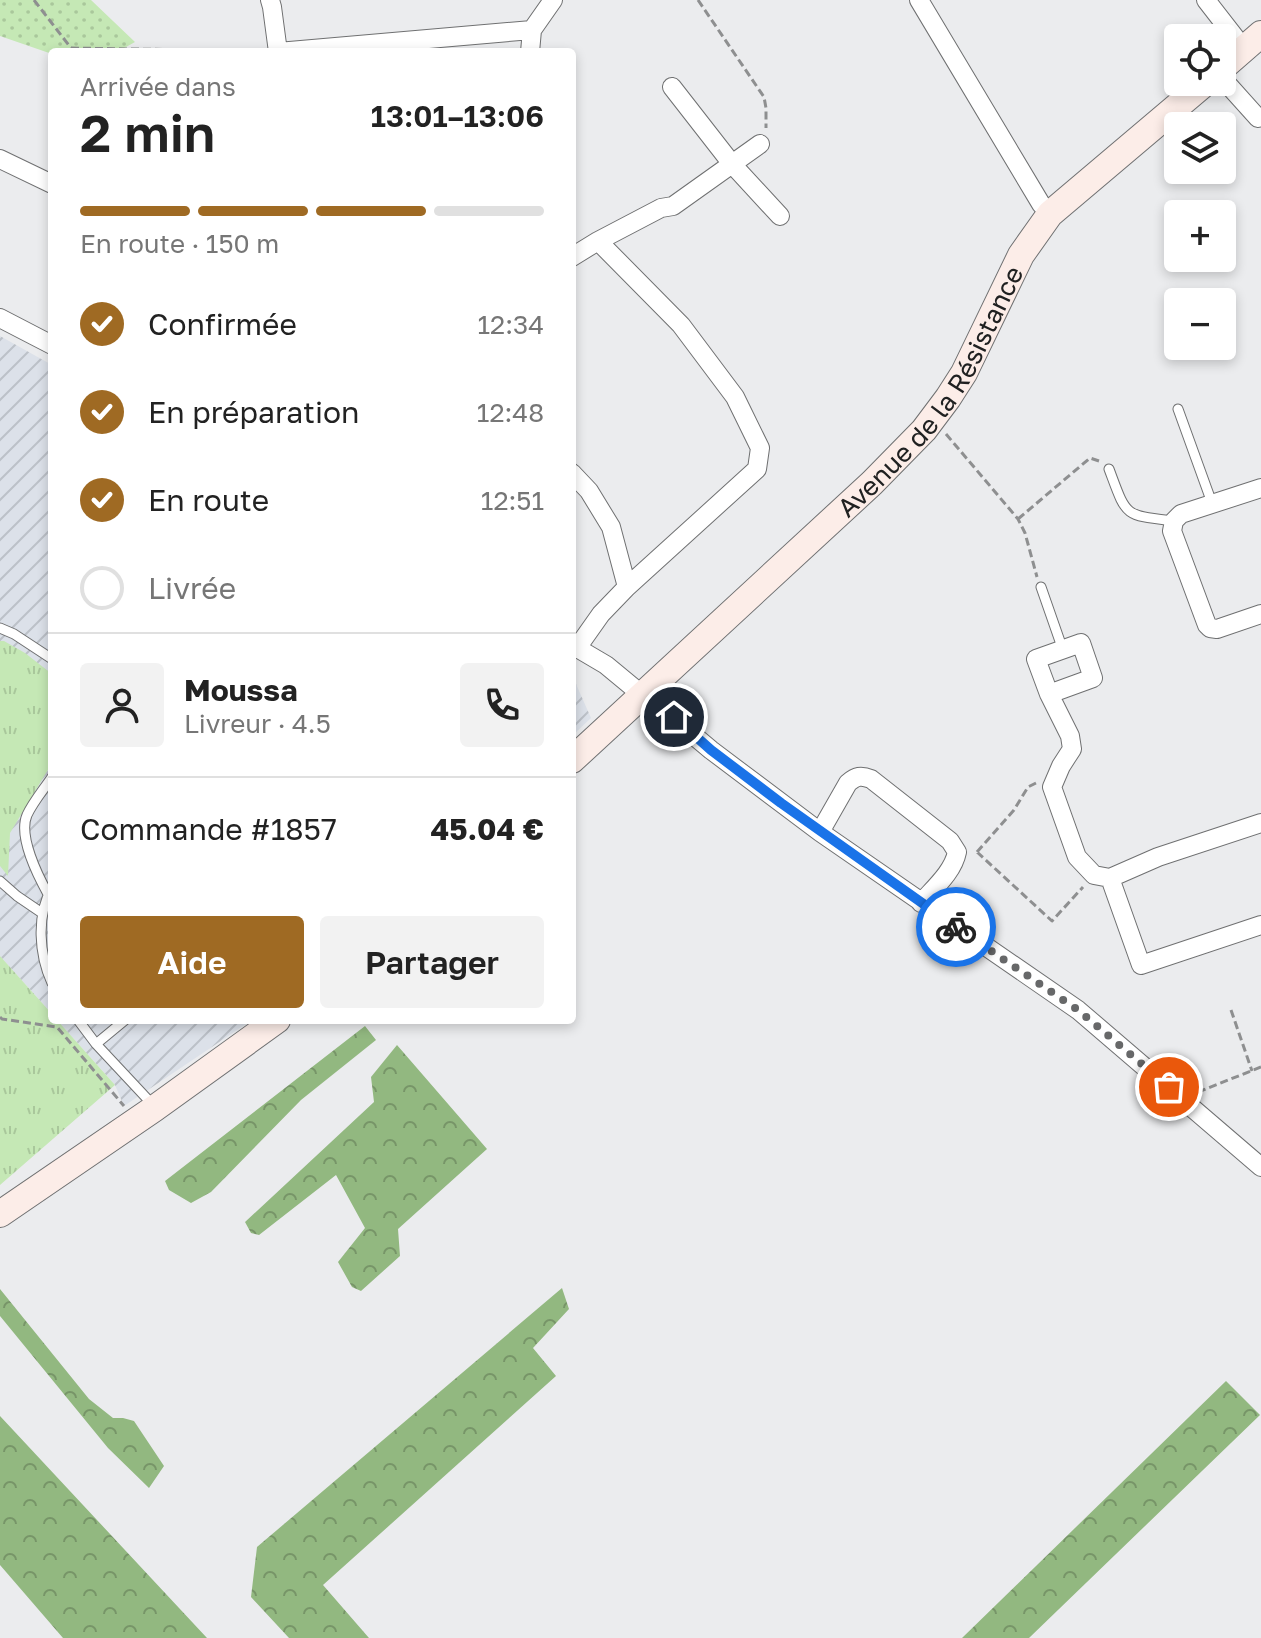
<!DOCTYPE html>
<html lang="fr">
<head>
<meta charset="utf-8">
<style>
  :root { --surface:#fff; --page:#f2f2f2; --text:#222; --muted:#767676; --line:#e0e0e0; --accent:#9f6a23 }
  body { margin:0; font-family:"Golos Text",sans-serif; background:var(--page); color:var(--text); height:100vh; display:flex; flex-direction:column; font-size:30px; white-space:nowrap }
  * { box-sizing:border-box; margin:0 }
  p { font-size:26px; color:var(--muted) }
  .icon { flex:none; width:44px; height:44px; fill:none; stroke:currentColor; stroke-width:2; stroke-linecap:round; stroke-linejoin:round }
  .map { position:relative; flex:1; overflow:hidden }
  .sheet { position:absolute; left:48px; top:48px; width:528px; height:976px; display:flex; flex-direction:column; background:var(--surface); border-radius:8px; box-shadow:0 4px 12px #0003 }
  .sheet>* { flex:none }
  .fabs { position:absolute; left:1164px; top:24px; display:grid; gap:16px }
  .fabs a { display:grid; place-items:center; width:72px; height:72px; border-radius:8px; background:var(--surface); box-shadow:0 4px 12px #0003; font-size:40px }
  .pin { position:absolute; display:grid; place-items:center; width:68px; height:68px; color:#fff; margin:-34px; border:4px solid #fff; border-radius:50%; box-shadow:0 2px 8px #0007 }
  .courier { position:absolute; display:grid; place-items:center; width:80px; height:80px; margin:-40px; border:6px solid #1a73e8; border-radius:50%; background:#fff; color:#222; box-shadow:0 2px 10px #0007 }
  .head em { font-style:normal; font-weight:600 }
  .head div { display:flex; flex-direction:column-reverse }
  .head { display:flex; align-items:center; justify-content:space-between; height:136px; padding:0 32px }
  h1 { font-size:52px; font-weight:600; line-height:60px }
  .bar { display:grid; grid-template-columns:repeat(4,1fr); gap:12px 8px; align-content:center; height:96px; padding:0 32px }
  .bar i { height:10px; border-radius:6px; background:var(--line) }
  .bar .on { background:var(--accent) }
  .bar p { grid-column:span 4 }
  .line { display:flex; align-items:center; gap:20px; padding:0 32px; border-top:2px solid var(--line) }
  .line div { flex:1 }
  .round { display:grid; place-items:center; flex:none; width:84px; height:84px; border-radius:8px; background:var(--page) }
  ol { padding:0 32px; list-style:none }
  li { display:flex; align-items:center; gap:24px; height:88px }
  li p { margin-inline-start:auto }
  li .icon { padding:8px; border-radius:50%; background:var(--accent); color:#fff; stroke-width:4 }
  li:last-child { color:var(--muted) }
  li i { width:44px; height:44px; border:4px solid var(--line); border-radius:50% }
  .cta { display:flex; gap:16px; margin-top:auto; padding:16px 32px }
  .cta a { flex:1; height:92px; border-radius:8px; background:var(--accent); color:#fff; font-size:32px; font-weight:600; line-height:92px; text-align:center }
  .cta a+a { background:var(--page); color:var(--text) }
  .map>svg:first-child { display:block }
  .industrial { fill:url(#industrial-furrows) }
  .grass { fill:url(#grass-tufts) }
  .forest { fill:url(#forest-crowns) }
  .park { fill:url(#park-dots) }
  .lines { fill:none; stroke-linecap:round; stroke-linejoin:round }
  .lane-casing { stroke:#6f7071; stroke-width:11 }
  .street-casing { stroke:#6f7071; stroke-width:20 }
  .secondary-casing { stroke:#6f7071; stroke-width:28 }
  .path { stroke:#8e8f90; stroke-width:3; stroke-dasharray:8 4; stroke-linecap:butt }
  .lane { stroke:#fff; stroke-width:9 }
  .street { stroke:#fff; stroke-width:18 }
  .secondary { stroke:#fcede8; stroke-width:26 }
  .done { stroke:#676869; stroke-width:8; stroke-dasharray:0 14.4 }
  .route { stroke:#1a73e8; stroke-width:10 }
  .labels { text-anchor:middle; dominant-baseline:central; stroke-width:6; stroke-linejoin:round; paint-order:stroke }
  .street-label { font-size:26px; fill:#202121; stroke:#f8f9fb }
</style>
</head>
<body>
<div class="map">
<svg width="1261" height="1638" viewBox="0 0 1261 1638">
  <defs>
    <pattern id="industrial-furrows" width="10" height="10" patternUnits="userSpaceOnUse" patternTransform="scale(2)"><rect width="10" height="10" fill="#dce1e9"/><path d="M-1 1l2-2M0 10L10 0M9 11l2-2" fill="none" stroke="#bcc1c8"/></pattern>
    <pattern id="grass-tufts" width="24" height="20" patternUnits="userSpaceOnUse" patternTransform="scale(2)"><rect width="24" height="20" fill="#c5e8b5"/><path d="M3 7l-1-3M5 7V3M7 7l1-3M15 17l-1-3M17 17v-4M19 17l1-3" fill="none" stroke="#a9c79b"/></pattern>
    <pattern id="forest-crowns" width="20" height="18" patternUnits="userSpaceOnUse" patternTransform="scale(2)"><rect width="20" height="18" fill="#92b880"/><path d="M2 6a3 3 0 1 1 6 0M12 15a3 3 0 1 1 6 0" fill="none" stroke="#779568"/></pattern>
    <pattern id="park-dots" width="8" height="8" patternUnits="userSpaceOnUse" patternTransform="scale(2)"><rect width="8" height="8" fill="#c5e8b5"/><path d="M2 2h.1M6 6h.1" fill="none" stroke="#a9c79b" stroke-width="1.8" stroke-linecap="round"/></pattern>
  </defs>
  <rect width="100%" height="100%" fill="#ebecee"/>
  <path class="industrial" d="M0,336L52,365V1014L0,956Z
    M572,675L591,718L572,736Z
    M57,1020H252L124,1106L115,1085Z"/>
  <path class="grass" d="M0,641H4L25,653L52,674V763L10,833L8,876L0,866Z
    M0,956L52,1014V1020H57L115,1085L0,1185Z"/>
  <path class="forest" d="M365,1026L376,1040L301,1100L211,1192L191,1203L169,1190L165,1181Z
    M397,1045L487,1149L398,1229L400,1256L361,1291L352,1287L338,1262L365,1228L336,1175L259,1235L251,1233L245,1222L374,1102L371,1077Z
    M562,1288L569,1309L533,1348L556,1376L323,1585L369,1638H289L251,1597L257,1547Z
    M0,1289L89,1399L113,1418H123L134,1421L164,1466L149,1488L108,1448L0,1316Z
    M1226,1381L1260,1415L1029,1638H962Z
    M0,1416L207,1638H63L0,1565Z"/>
  <path class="park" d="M0,0H91L135,42L117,52H52V54L0,36Z"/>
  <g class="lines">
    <defs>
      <path id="lane" d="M1178,409L1212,503
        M1109,469C1127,517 1123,515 1174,521
        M1041,587L1063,650
        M0,628L14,634L52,659
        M0,881L17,896L42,913
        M52,888C36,915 39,955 52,983
        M48,894C38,876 18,836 27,815C33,802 44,789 52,777
        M78,1020L96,1044
        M125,1020L96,1044L153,1105"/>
      <path id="street" d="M270,0L272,7L278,52
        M919,0L1041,204L1050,214
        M1206,0L1244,49
        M278,52L532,30
        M530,52L532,30L553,0
        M1222,78L1258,118
        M672,87L732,164L780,216
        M0,159L52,184
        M572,257L598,241L661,208L673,206L760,144
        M0,318L52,345
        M572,473L589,491L611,527L627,587
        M1261,488L1181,514L1174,521L1172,531L1207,625L1210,628L1217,629L1261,614
        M572,645L606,665L635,689L653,697L686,729L711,750L820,832L1078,1010L1261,1167
        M577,648L601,614L627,587L757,469L760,448L735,397L681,325L598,241
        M1049,694L1093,678L1081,643L1036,659L1049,694L1070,736L1072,749L1061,766L1052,787L1077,857L1094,875L1110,878
        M820,832L848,783C856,776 861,775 871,779L950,841L957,852C953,872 934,888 921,903
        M1110,878L1141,965L1261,925
        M1110,878L1158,857L1261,823"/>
      <g id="secondary">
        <path d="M1222,68L1261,34"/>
        <path id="s1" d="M572,760L872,483L924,430L948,398L964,373L1021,255L1050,214L1206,82"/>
        <path d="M0,1214L155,1108L277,1020"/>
      </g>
    </defs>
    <use href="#lane" class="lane-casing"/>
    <use href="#street" class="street-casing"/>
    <use href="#secondary" class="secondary-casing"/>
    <path class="path" d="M34,0L71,48V52
      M698,0L764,97L766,108V128
      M71,48L263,51
      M946,434L1018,519L1025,533L1037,577
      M1018,519L1090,458L1099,461
      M977,852L1052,921L1083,887
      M977,852L1014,810L1028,787L1036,783
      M1231,1010L1252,1071
      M0,1017L2,1019L57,1027L124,1106
      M1198,1092L1261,1067"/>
    <use href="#lane" class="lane"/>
    <use href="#street" class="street"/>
    <use href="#secondary" class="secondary"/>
  </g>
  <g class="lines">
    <path class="done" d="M956,927L1078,1010L1169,1087"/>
    <path class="route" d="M674,717L711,750L781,803L956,927"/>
  </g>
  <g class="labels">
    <g class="street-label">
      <text stroke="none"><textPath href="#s1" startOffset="518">Avenue de la Résistance</textPath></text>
    </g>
  </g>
</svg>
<div class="fabs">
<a><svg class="icon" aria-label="locate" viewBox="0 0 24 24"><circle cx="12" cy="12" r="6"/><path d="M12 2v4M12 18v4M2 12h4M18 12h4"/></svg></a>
<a><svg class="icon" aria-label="layers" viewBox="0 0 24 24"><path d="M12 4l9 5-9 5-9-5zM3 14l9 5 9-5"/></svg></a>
<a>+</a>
<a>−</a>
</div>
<div class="pin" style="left:1169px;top:1087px;background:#ea580c"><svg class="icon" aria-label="bag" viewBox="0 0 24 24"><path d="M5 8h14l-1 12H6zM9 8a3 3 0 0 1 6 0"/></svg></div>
<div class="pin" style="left:674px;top:717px;background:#1f2937"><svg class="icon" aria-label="home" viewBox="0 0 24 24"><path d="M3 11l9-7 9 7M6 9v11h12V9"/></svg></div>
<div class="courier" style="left:956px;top:927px"><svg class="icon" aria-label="bike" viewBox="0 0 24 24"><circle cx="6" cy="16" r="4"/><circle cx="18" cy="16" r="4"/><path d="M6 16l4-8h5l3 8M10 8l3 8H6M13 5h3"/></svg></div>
<section class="sheet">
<div class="head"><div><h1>2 min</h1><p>Arrivée dans</p></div><em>13:01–13:06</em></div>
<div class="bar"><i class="on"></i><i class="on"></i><i class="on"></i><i></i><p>En route · 150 m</p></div>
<ol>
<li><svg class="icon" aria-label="check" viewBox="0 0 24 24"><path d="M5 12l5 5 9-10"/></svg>Confirmée<p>12:34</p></li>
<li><svg class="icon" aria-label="check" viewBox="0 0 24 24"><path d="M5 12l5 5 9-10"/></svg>En préparation<p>12:48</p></li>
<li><svg class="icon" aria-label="check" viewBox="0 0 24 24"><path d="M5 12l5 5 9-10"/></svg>En route<p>12:51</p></li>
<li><i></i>Livrée</li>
</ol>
<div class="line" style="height:144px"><a class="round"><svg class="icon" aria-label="person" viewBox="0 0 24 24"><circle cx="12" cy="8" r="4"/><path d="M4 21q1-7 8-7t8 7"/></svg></a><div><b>Moussa</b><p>Livreur · 4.5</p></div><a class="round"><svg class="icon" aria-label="phone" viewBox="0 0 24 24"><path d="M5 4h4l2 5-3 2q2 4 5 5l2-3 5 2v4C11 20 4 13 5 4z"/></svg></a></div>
<div class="line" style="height:104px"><div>Commande #1857</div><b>45.04 €</b></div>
<div class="cta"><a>Aide</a><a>Partager</a></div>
</section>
</div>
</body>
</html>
